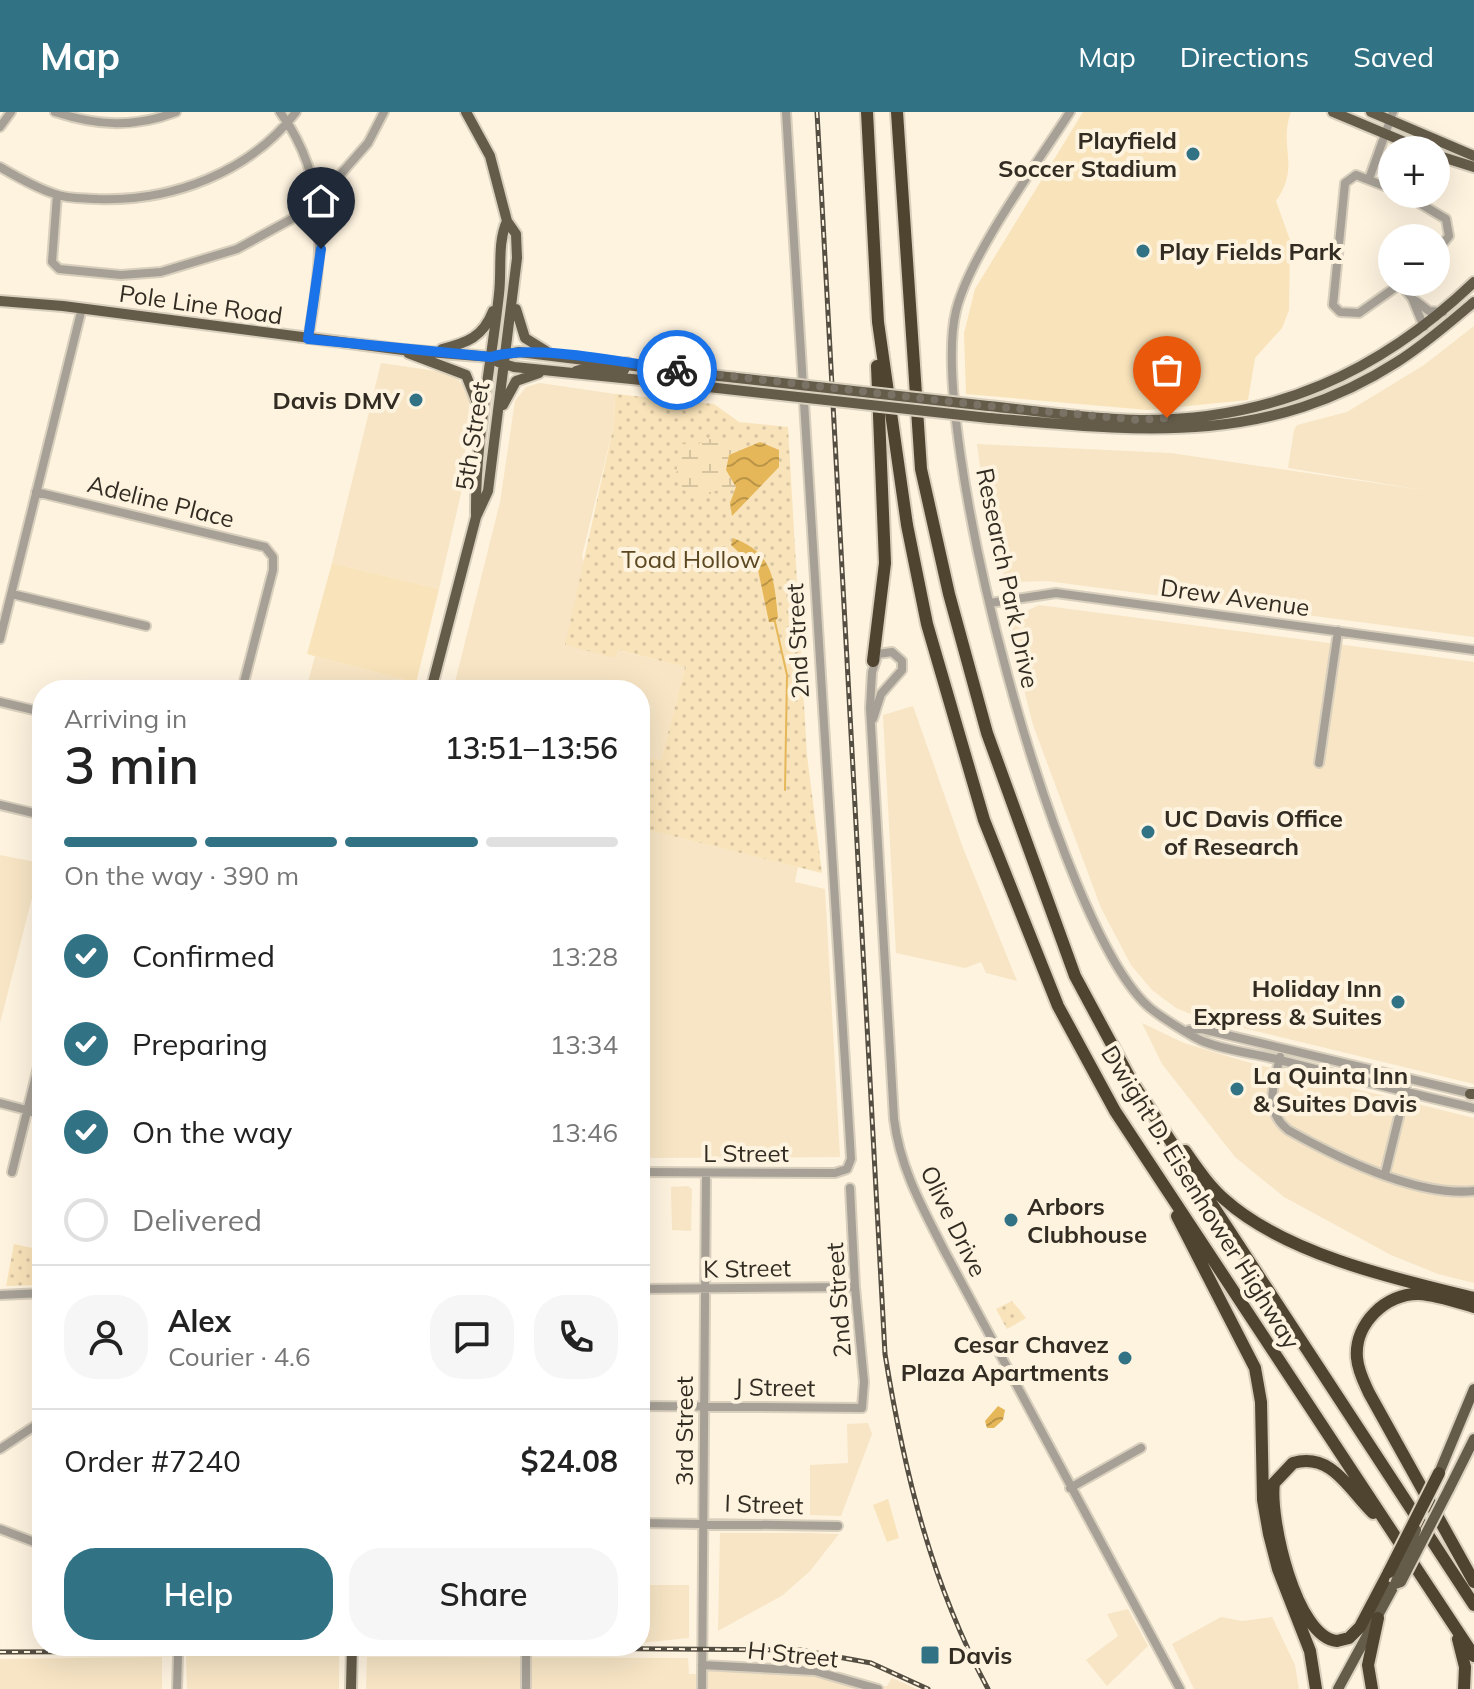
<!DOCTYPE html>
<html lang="en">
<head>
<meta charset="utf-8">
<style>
  :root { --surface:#fff; --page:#f6f6f6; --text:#222; --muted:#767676; --line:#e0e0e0; --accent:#317285 }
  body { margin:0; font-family:Mulish,sans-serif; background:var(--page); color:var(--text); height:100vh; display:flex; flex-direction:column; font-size:30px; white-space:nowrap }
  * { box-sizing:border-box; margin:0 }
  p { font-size:26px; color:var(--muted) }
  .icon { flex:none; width:44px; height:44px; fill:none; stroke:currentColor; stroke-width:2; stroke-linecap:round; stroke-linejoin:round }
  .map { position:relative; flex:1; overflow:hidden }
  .details { position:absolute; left:32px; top:568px; width:618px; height:976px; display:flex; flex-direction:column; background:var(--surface); border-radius:32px; box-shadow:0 8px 32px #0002 }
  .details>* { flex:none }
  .controls { position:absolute; left:1378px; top:24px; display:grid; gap:16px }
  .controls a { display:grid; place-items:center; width:72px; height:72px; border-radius:50%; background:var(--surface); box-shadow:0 8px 32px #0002; font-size:40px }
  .pin { position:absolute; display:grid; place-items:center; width:68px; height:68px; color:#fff; margin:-82px -34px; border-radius:50% 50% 50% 0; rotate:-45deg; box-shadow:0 0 8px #0007 }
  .pin .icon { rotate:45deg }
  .courier { position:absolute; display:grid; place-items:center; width:80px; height:80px; margin:-40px; border:6px solid #1a73e8; border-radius:50%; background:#fff; color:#222; box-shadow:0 2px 10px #0007 }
  .head em { font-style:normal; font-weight:600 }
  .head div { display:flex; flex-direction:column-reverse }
  .head { display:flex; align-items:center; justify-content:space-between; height:136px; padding:0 32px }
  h1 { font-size:52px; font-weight:600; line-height:60px }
  .bar { display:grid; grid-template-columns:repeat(4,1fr); gap:12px 8px; align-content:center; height:96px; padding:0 32px }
  .bar i { height:10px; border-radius:6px; background:var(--line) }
  .bar .on { background:var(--accent) }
  .bar p { grid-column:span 4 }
  .line { display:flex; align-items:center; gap:20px; padding:0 32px; border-top:2px solid var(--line) }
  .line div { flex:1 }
  .round { display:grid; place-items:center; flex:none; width:84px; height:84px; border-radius:32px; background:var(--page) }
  ol { padding:0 32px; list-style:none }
  li { display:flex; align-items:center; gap:24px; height:88px }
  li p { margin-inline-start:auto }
  li .icon { padding:8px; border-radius:50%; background:var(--accent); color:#fff; stroke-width:4 }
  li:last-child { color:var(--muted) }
  li i { width:44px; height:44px; border:4px solid var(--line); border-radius:50% }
  .primary-button { display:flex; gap:16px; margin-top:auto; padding:16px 32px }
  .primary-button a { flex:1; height:92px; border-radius:32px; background:var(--accent); color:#fff; font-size:32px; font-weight:600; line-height:92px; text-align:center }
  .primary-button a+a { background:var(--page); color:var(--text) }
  header { display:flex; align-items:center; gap:48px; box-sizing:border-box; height:112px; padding:0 40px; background:var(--accent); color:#fff }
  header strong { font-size:38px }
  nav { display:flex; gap:44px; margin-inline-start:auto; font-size:28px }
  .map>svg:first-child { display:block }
  .built { fill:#f7e5c5 }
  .grass { fill:url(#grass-dots) }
  .wetland { fill:url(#wetland-marsh) }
  .garden { fill:#f9e3ba }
  .water { fill:url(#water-waves) }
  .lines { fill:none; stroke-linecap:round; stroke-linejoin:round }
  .stream { stroke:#e5b758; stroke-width:2 }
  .minor-casing { stroke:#d9cfbd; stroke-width:12 }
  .major-casing { stroke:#d9cfbd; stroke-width:14 }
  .highway-casing { stroke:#d9cfbd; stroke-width:16 }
  .minor { stroke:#a6a096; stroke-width:8 }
  .major { stroke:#655b49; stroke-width:10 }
  .highway { stroke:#4f442f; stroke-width:12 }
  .rail-casing { stroke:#544d42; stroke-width:5 }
  .rail { stroke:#fef3df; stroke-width:2; stroke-dasharray:6; stroke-linecap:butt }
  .major-bridge-casing { stroke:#d9cfbd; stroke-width:14; stroke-linecap:butt }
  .highway-bridge-casing { stroke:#d9cfbd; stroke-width:16; stroke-linecap:butt }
  .major-bridge { stroke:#655b49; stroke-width:10 }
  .highway-bridge { stroke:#4f442f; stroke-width:12 }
  .done { stroke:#797265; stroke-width:8; stroke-dasharray:0 14.4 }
  .route { stroke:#1a73e8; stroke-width:10 }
  .poi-dot { fill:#317285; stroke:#fef3df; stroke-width:3 }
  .labels { text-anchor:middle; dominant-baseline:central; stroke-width:8; stroke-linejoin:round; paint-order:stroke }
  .poi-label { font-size:24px; font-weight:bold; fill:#322c23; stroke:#fef3df; text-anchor:start }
  .street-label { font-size:24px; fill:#322c23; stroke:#fef3df }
  .park-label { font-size:24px; fill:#5b4720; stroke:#fef3df }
</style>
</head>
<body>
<header>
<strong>Map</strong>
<nav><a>Map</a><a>Directions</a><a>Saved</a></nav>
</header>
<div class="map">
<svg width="1474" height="1577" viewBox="0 0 1474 1577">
  <defs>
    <pattern id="grass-dots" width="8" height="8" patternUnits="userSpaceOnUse" patternTransform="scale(2)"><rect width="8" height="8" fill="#f9e3ba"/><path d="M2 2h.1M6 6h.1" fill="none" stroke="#d6c3a0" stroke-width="1.8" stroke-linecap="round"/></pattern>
    <pattern id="wetland-marsh" width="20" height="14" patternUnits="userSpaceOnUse" patternTransform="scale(2)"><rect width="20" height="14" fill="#f9e3ba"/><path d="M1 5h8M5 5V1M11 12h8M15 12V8" fill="none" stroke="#d6c3a0"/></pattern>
    <pattern id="water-waves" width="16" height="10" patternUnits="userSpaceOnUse" patternTransform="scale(2)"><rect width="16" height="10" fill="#e5b758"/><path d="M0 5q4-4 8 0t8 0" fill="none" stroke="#ba9548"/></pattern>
  </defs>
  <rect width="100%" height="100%" fill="#fef3df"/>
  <path class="built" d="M1474,214V525L1047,469L1012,470L993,452L977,332L1171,341L1429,379L1288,356L1294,318L1297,313L1347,300L1424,253Z
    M381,251L450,261L466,275L470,284L462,377L439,477L332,451Z
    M540,271L615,282L614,312L582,444L615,546L617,538L685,555L661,648L648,646L640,681V578H453L500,390L515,289L526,275Z
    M1039,493L1474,550V972L1198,905L1176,896L1152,878L1131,853L1101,796L1033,613L1013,534L1012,518L1020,502Z
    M315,544L412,570L410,578H306Z
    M913,594L963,736L1017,869L986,861L981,850L965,856L896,841L883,603Z
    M640,716L798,755L795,770L825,777L840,1045L640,1046Z
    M0,743L41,751L0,911Z
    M1142,911L1184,931L1247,950L1474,1006V1171L1438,1162L1391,1143L1284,1085L1235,1045L1162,952Z
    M688,1074L692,1077L691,1119L672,1118L671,1075Z
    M868,1311L872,1322L841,1404L810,1403V1353L848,1351L847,1312Z
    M720,1421H810L839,1422L810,1459L783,1483L718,1519Z
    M640,1473H689V1526L640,1531Z
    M1128,1497L1148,1534L1107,1574L1086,1548L1118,1524L1107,1502Z
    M1221,1505L1242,1509L1272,1505L1295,1553L1299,1577H1194L1172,1532Z
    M186,1543L339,1544V1577H187Z
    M162,1545V1577H0V1547Z
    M367,1545L688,1546L689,1562H702V1553L833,1562L867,1574H887L892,1566L917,1577H366Z"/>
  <path class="grass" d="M615,282L714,292L739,310L788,315L807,643L822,761L640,716V681L649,646L661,648L685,555L618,538L615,546L565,533L614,312Z
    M14,1132L42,1138V1173L6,1174Z
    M1012,1189L1026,1206L1007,1217L996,1197Z"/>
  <path class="wetland" d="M708,327L734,328L742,335L729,343L726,358L736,375L721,376L702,386C665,376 678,357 682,332L696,333Z"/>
  <path class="garden" d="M1083,0H1291C1278,36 1301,53 1276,89L1290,128L1289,198L1282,216L1255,246L1248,288L1148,298L966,282L964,221L975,177Z
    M332,451L439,477L416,571L307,542Z
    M888,1387L899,1426L887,1430L873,1393Z"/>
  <path class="water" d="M760,330L779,338V355L732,404L730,391L736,375L726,358L729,343Z
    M733,426C774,441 774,468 778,505L775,510H769L758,458L731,433Z
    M998,1294L1005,1298L1003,1308L994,1316H987L985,1309Z"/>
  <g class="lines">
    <path class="stream" d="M775,510L787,563L785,678"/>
    <defs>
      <path id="minor" d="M55,0C98,14 134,16 176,0
        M280,0C331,69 323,147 308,227
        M1070,0C1038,50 969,144 956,199C927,317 1057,817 1150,896C1161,905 1188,922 1200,928C1222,938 1252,941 1276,947C1342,964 1408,981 1474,996
        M0,15L11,0
        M0,55C17,65 36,76 55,82C67,87 84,86 97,87C172,90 250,60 296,0
        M1369,67L1393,0
        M1392,77L1356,63L1345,71L1333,193L1340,200L1359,201L1403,170
        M1404,82L1446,107L1449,124L1436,140
        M57,83L52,150L59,157L121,163L161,160L237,137L310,97L368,31L384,0
        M1400,172L1412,186L1424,215
        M1416,189L1429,199L1443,200
        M36,380L265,435L273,445V458L242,578
        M12,482L146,514
        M990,491L1056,481L1474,538
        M0,527L82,196
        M0,590L42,600
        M873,607L881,582L902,558V549L892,540L878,542L872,560L870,596L894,1007C900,1056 922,1095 944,1138L1180,1577
        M1319,651L1338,519
        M0,693L42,703
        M1189,918L1202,917L1473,982
        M1280,945C1274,972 1263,998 1288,1018C1336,1045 1417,1085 1474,1079
        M0,991L42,1002
        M12,1060L42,939
        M640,1060L835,1061L847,1057L851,1047L786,0
        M1385,1062L1406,976
        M640,1177L855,1175
        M0,1183L42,1181
        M640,1294L862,1296L864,1270L855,1175L850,1076
        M0,1337L42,1309
        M1070,1376L1141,1336
        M640,1411L838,1414
        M0,1417L42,1433
        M526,1534V1577
        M702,1553L815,1559L878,1577
        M177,1577L178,1543
        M702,1577L706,1061"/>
      <path id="major" d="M1333,0L1424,38
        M1371,0L1474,44
        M1436,43L1474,55
        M0,189L63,194L403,238L491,245L519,240L692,261
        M516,197L525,226L546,239
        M442,237C467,231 483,225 493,199
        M408,241L466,263L481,301
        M498,250L514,255L690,273
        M576,259L590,255L624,258L627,251
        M503,293L516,269L539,261
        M988,294C1038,299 1090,307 1140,308C1272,309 1380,260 1474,170
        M989,306C1138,319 1264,335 1397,250C1424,233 1449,211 1474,190
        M476,403C475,329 491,255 499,182C502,158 497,131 507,109
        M431,578L476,405L488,379L517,146L516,122L507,109L490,44L466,0
        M1470,982H1474
        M1439,1361L1474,1277
        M1449,1377L1474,1327
        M351,1577L352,1534
        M1338,1577L1395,1472"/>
      <path id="highway" d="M867,0L878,210L907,413L927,512L984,708L1058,894L1115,999L1474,1544
        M897,0L921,357L949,482L987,621L1075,864L1132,970L1474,1493
        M873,549L885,451L877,254
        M1185,1039C1197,1056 1209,1074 1224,1087C1285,1142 1395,1167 1474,1186
        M1177,1104L1255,1256L1261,1290L1263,1388L1269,1422L1278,1457L1310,1539L1316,1577
        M1474,1195C1457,1190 1437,1183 1419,1182C1386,1181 1354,1212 1357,1246C1358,1259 1364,1270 1369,1281L1474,1470
        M1373,1401C1349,1378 1332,1340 1293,1351L1274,1371C1269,1406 1296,1526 1337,1529L1349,1526L1360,1515L1389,1460
        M1458,1527L1465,1555L1464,1577
        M1372,1577L1368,1553L1378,1506"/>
    </defs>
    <use href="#minor" class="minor-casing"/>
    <use href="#major" class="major-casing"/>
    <use href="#highway" class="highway-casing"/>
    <use href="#minor" class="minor"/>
    <use href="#major" class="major"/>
    <use href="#highway" class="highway"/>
    <defs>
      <path id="rail" d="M817,0L885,1242C904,1359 931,1471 988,1577
        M271,1534L800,1538L871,1551L928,1577
        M0,1540L284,1539"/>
    </defs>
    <use href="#rail" class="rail-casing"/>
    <use href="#rail" class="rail"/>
    <defs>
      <path id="major-bridge" d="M692,261L988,294
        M690,273L989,306
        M1395,1472L1416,1418
        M1395,1472L1401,1470L1449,1377"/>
      <path id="highway-bridge" d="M1389,1460L1439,1361"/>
    </defs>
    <use href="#major-bridge" class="major-bridge-casing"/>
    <use href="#highway-bridge" class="highway-bridge-casing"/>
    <use href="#major-bridge" class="major-bridge"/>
    <use href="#highway-bridge" class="highway-bridge"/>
  </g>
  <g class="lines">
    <path class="done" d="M677,258L988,294L1139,308L1167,306"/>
    <path class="route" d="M321,137L308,227L491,245C534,231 631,252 677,258"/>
  </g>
  <g class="poi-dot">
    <circle cx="1193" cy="42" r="8"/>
    <circle cx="1143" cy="139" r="8"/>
    <circle cx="416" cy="288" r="8"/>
    <circle cx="1148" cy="720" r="8"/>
    <circle cx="1398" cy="890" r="8"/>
    <circle cx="1237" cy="977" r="8"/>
    <circle cx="1011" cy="1108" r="8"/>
    <circle cx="1125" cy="1246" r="8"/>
    <rect x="920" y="1533" width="20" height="20" rx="4"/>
  </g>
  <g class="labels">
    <g class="poi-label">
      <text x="1177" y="28" text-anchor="end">Playfield<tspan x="1177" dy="28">Soccer Stadium</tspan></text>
      <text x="1159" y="139">Play Fields Park</text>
      <text x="400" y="288" text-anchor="end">Davis DMV</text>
      <text x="1164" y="706">UC Davis Office<tspan x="1164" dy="28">of Research</tspan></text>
      <text x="1382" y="876" text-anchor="end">Holiday Inn<tspan x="1382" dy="28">Express &amp; Suites</tspan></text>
      <text x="1253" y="963">La Quinta Inn<tspan x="1253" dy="28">&amp; Suites Davis</tspan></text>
      <text x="1027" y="1094">Arbors<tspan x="1027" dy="28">Clubhouse</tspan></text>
      <text x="1109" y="1232" text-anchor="end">Cesar Chavez<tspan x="1109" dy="28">Plaza Apartments</tspan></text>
      <text x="948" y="1543">Davis</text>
    </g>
    <g class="street-label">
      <text transform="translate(201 192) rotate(8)">Pole Line Road</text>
      <text transform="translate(472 324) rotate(-81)">5th Street</text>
      <text transform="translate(161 389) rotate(14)">Adeline Place</text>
      <text transform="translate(1008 466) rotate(78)">Research Park Drive</text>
      <text transform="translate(1235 485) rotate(8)">Drew Avenue</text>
      <text transform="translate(797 529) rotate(-93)">2nd Street</text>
      <text x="746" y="1041">L Street</text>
      <text transform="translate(1201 1085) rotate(58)">Dwight D. Eisenhower Highway</text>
      <text transform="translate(954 1109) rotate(64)">Olive Drive</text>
      <text transform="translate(747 1156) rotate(-1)">K Street</text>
      <text transform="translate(838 1188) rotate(-94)">2nd Street</text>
      <text transform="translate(775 1275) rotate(1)">J Street</text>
      <text transform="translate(684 1319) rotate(-90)">3rd Street</text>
      <text transform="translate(764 1392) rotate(2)">I Street</text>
      <text transform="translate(793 1542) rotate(6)">H Street</text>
    </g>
    <g class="park-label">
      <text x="691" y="447">Toad Hollow</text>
    </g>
  </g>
</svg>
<div class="controls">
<a>+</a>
<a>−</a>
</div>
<div class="pin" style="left:1167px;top:306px;background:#ea580c"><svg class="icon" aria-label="bag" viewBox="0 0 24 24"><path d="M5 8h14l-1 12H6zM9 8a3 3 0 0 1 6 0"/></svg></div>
<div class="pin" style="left:321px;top:137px;background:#1f2937"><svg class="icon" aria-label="home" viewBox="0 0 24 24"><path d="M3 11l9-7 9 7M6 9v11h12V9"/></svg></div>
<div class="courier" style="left:677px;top:258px"><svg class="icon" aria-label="bike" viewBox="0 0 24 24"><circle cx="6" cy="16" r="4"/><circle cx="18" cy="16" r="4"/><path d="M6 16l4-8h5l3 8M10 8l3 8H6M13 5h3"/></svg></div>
<section class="details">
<div class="head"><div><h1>3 min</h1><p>Arriving in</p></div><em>13:51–13:56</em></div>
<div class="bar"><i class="on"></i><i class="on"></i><i class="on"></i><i></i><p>On the way · 390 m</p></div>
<ol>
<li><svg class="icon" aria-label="check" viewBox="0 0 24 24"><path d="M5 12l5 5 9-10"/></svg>Confirmed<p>13:28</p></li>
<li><svg class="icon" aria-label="check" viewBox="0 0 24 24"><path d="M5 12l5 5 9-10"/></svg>Preparing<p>13:34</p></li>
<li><svg class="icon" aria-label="check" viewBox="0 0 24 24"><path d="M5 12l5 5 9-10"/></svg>On the way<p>13:46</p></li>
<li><i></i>Delivered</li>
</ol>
<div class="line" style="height:144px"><a class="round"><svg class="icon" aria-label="person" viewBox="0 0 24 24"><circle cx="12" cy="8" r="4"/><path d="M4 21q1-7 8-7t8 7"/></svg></a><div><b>Alex</b><p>Courier · 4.6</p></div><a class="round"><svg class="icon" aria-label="chat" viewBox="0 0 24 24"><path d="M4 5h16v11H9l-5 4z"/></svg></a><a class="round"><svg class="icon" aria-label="phone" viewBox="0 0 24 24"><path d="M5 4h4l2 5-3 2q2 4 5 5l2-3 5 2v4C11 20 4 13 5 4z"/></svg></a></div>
<div class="line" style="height:104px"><div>Order #7240</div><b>$24.08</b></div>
<div class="primary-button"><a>Help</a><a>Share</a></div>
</section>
</div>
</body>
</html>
